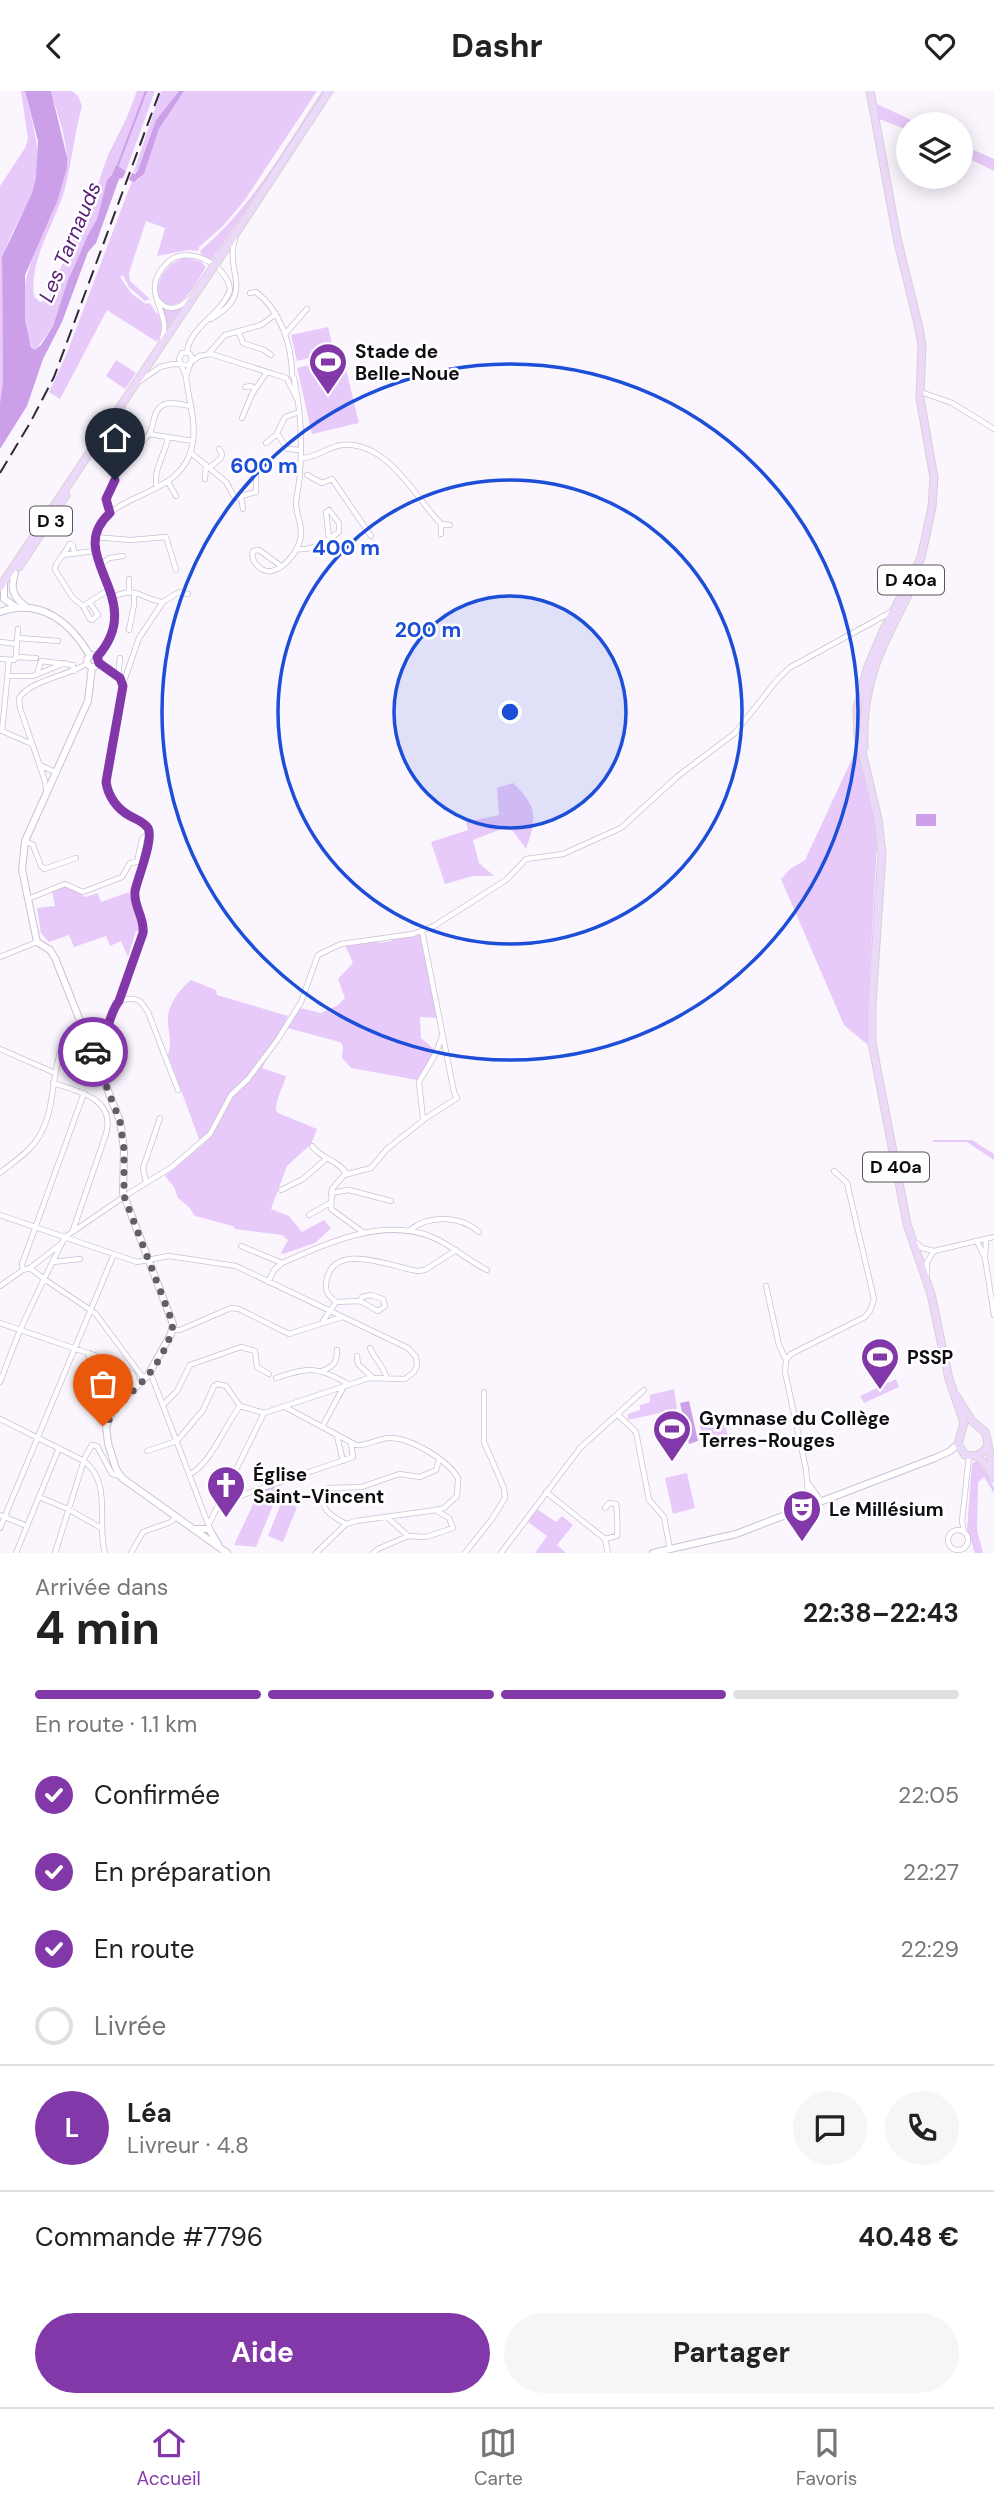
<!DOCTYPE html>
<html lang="fr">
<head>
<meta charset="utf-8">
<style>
  :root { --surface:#fff; --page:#f6f6f6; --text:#222; --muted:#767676; --line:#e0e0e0; --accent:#8338aa }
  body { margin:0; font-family:"DM Sans",sans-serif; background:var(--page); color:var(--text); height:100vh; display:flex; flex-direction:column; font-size:26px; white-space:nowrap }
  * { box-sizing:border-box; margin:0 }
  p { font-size:23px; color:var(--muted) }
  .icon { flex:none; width:38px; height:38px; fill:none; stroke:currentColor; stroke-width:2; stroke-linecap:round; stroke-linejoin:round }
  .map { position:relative; height:1462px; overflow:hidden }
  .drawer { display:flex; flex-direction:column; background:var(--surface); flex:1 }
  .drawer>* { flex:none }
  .controls { position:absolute; left:896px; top:21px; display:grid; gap:14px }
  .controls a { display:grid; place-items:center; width:77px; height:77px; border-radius:50%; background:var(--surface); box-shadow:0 4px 18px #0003; font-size:35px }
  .pin { position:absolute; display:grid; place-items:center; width:60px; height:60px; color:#fff; margin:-72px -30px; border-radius:50% 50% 50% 0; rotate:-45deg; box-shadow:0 0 7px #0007 }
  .pin .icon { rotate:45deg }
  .courier { position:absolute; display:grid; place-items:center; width:70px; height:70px; margin:-35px; border:5px solid #8338aa; border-radius:50%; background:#fff; color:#222; box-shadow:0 2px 9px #0007 }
  .headline em { font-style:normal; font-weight:700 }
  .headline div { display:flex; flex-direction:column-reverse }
  .headline { display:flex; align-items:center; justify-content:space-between; height:119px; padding:0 35px }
  h1 { font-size:46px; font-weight:700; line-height:52px }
  .bar { display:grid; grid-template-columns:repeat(4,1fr); gap:10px 7px; align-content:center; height:84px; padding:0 35px }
  .bar i { height:9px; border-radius:5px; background:var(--line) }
  .bar .current { background:var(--accent) }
  .bar p { grid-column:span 4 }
  .line { display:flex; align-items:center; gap:18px; padding:0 35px; border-top:2px solid var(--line) }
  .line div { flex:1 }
  .round { display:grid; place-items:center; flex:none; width:74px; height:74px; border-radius:37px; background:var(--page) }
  ol { padding:0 35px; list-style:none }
  li { display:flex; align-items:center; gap:21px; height:77px }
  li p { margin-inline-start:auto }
  li .icon { padding:7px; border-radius:50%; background:var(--accent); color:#fff; stroke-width:4 }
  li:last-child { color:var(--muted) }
  li i { width:38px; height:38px; border:4px solid var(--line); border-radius:50% }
  .button { display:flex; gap:14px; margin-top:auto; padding:14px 35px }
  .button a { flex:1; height:80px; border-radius:42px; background:var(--accent); color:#fff; font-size:28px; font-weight:700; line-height:80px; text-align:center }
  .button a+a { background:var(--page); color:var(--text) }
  header { display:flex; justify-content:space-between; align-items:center; height:91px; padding:0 35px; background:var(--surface); font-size:32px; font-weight:700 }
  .menu { display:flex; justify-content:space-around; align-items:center; height:98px; border-top:2px solid var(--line); background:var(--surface); font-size:19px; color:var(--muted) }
  .menu a { display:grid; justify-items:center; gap:4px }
  .menu .current { color:var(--accent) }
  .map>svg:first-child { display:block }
  .green { fill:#e7caf9 }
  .water { fill:#cc9fe9 }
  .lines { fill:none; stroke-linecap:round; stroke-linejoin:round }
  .stream { stroke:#cc9fe9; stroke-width:2 }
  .street-casing { stroke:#cbc0d3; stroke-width:6 }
  .secondary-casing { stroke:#cbc0d3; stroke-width:8 }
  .primary-casing { stroke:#d4d3d4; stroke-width:9 }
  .street { stroke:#fff; stroke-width:4.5 }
  .secondary { stroke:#fff; stroke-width:6 }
  .primary { stroke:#ecd9fa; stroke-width:7 }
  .rail { stroke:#302b32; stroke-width:2; stroke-dasharray:14 7; stroke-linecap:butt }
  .primary-bridge-casing { stroke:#d4d3d4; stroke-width:9; stroke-linecap:butt }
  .primary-bridge { stroke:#ecd9fa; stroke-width:7 }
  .done { stroke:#625e65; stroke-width:7; stroke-dasharray:0 12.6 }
  .route { stroke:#8338aa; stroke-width:9 }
  .ring { fill:none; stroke:#1d4ed8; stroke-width:3.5 }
  .labels { text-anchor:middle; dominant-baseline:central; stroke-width:5; stroke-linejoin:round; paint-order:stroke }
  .shield { fill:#fff; stroke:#585559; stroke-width:2 }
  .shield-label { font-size:18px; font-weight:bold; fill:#100c12 }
  .poi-label { font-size:19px; font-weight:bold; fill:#100c12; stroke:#fff; text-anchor:start }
  .water-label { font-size:21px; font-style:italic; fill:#5a2177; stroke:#fff }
  .centre { fill:#1d4ed8; stroke:#fff; stroke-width:3.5 }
  .ring-label { font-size:21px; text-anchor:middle; font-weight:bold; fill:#1d4ed8; stroke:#fff; stroke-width:5; stroke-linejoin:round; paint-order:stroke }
</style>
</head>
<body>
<header><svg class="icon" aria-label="back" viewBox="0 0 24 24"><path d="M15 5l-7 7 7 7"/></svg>Dashr<svg class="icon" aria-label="heart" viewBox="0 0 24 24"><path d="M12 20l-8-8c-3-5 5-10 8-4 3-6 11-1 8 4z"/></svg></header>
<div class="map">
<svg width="994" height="1462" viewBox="0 0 994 1462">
  <rect width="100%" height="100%" fill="#fbf6fe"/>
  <path class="green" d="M21,0H25C32,33 46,69 32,102C22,126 6,147 2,173L3,291L0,312V95L25,57L28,48Z
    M51,0H72L78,5L82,15C74,43 72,72 64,101C54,134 29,169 34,205L40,211L48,209L71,151L92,110L108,64L126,28L137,0H155L126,80L123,78L107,89L97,128L72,179L53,235L35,260C29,253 28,243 26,235C14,181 46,149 60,100C62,92 66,83 67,74C68,50 57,23 51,0Z
    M161,0H179L156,29L138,79L133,83Z
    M184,0H317L244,110L222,136L199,156L198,160L189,159L157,165L165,137L146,130L129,182L130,190L150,208L145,210L129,196L123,184L120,186L132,203L146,213L150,212L156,222H158C162,232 163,241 157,251L107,219L60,308L49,301L67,262L132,90H136L144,83L159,38Z
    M322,0H326L212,169H208L200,162L201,159C252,116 286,55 322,0Z
    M877,13L920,33H908V39L879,28Z
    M961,53L994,68V80L961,64Z
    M186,166L201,171L206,176C197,191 177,232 158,205C155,188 169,170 186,166Z
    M159,214L172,219L185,214L166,243Z
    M328,236L334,261L297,270L291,244Z
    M343,266L359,332L312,343L297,277Z
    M116,269L136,282L125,298L106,285Z
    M857,657L874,727L877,756L869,892L868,954L844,934L781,788L790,778L805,769Z
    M513,692C538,716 537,727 526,758L509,735L473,749L479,772L494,785H473L445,793L431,751L468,739L466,731L499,724L497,697Z
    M69,795L85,806L98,802L101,811L129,801L140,840H136L128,866L121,850L110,855L106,845L74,856L69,844L49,851L41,842L37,817L55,815L52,800Z
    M420,844L437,927L420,926L421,947L435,959L417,989L351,977L342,967L343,955L340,951L287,937L300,917L321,922L338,914L345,907L338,888L353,872L345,854L378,849V852L392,850V848Z
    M191,889L216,899L217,904L288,925L277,948L250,983L230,1002L208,1043L199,1048L168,964C173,950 167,940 168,926C169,912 181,897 191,889Z
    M271,961L262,977L286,985C283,997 276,1007 276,1019L278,1022L317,1038L311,1053L287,1075L271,1118L289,1125L302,1141L324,1129L331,1137L315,1152L283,1163L281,1162L288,1149L282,1144L235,1138L233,1135L195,1125L189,1116L178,1107L174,1096L165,1085L207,1050L232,1005L250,989Z
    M933,1049H972L994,1063V1069L967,1051H933Z
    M896,1288L899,1296L864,1312L860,1305Z
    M674,1298L677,1318L628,1329V1323L640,1319V1314L650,1311V1304Z
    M724,1329L728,1345L703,1351L700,1334Z
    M978,1369L994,1396V1402L984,1386L978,1391L977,1439L983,1462H975L967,1438L972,1372Z
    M687,1382L695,1417L673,1423L665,1387Z
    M275,1395L276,1407L256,1456L234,1454L254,1411L252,1403Z
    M282,1410L297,1416L283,1451L268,1445Z
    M537,1418L556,1431L562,1425L573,1434L557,1454L566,1462H535L547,1445L528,1431Z"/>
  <path class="water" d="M25,0H51L67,66V77L57,111L25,184V229L31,256L35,259L41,254L53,235L68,189L88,144L97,128L107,89L112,84L116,74L126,80L123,87L119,88L96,152L88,161L62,231L43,268L27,315L0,358V312L3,291L2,166L32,102L36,87L38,50Z
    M179,0H184L159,38L144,83L134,91L129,89L132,82L135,83L138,79L156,29Z
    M916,723H936V735H916Z
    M689,1310L698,1350L689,1353L680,1312Z"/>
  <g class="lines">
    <path class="stream" d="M118,74L146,0"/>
    <defs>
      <path id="street" d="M250,202L256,201C280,219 292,254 292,284
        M157,208C167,222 179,218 190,207
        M211,228C257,201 224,183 235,147
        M238,240L243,252L264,259L271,264
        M285,243L307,218
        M162,248C173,219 137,202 167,172C186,152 228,174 230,199C222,223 190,235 187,261
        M182,262H189L192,266L186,286L179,268Z
        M209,262L225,244L261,234L276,223
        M193,270L199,265L211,263L286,287
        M140,290L160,276L172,273L190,274
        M288,290L298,310L294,287
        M245,296L251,295L255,298
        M921,301L952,312L994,338
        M299,321L285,326L277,342L287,358L301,359
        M242,327L252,303L267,281
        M149,343L193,350
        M266,352L277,343
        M190,361L226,391L235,407L256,401V373
        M301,367C317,367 327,356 342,354C388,350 415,406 441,433L450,434
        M209,377L221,367L222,363L219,358
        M307,384L322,392L332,388L371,445
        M205,388L206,374
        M168,391L176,405
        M157,397C152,380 165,364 168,347
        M241,406L243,418
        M110,422C102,406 121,371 133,358C138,353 145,349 149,343C155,334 152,320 163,314C169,310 183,314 190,315
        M441,433V443
        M95,446L130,449L166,446L176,479
        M296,458C313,460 326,450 339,441V432L329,419L326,421L329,448
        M95,460L63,464L56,473L55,479L73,507L83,515L110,498
        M62,465L70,453L73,454L74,462
        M100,474L109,467L123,465
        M281,475L259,459L253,460C250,470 261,482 272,480C285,477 297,461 300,449C304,437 296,424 296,412C297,401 300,391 300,380C302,357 301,333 298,310
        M129,488V501
        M113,506C137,494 143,509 163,511L179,501L188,503
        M83,515L90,528L92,529L98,524L90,512
        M129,539L134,514V502
        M18,547L58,550
        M1,551L17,553
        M16,566L18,538
        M97,566C146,513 83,483 97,441C111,398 185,409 193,350C196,329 188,306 186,286
        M0,568L14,569L16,566L36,567
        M99,572L118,585L123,595C120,624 98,685 113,708C122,723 142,726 149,741L135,805L143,839L119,910
        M37,583L41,570L73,574L74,580
        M8,585H33L65,572
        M118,585L120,567
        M123,593L139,547L163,511
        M2,640L9,569
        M2,640L32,653
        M40,674L57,682
        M47,701L44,687L20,617L19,608C27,590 71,584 88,572
        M25,750L33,754L41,775L44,778L76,767
        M28,808L65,793L83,801L122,786L130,772L137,771L142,748L149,741
        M0,866L37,851
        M105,943C111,926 116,900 140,910L148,921L178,999
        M69,946L76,942L85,941
        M89,949L105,943L100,952L91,956
        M0,958L55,982
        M53,992C79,1000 116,1008 106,1043L73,1139
        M423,1028L419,991L436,962L442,945
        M312,1055C321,1068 338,1069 346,1082
        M0,1082C16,1069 33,1059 42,1040C59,1008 48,953 81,930
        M146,1091L143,1077L160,1027
        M281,1099L303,1088L326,1068
        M331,1102L349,1099L391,1110
        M0,1124L137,1171L169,1165L236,1175L408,1257L416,1266L417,1275L414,1281L405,1288L369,1287L264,1322
        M309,1124L330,1112
        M410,1139C430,1123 461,1125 479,1141
        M364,1142L331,1118L332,1098L344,1084L371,1077L387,1058L426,1027L457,1007L454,1001L422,840
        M986,1148L985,1167L994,1224
        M914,1150L922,1157L934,1160L927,1171V1183
        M977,1150L984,1165
        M241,1155L282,1172
        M934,1160L994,1146
        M53,1171L80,1168
        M30,1177L44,1188L65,1146L128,1103L172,1076L210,1043L231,1004L248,988L278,948L301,911L318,864L341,853L413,843L434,835L506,789L526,768L563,763L621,737L678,685L735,642L777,589L789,577L893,520
        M23,1179L22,1173L84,1002
        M268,1191L274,1179L282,1172C328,1152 382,1126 432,1146C452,1154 468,1170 487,1179
        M0,1195L23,1179L30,1177L62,1152
        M766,1195L779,1254L786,1269
        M336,1211C330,1206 325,1202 326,1193C331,1147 393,1177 418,1180L425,1179L456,1159
        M336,1211L360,1210L362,1206L371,1204L383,1208L385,1215L378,1220L360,1210
        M323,1230L336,1211
        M0,1232L114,1271L133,1283L137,1296
        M172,1239H180L231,1217L239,1218L289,1243L342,1226
        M370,1257C375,1268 383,1275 387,1287
        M89,1262C88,1270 92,1277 94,1285C97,1301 91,1325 106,1336
        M357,1265L358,1273L372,1286
        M322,1280C334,1275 337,1272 337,1259
        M148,1284L152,1286L210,1438
        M276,1287C309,1276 317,1275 348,1293
        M0,1291L20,1239L44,1188L95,1222L144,1288
        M163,1314L177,1300L190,1274L241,1256L255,1260L257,1276L269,1283
        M285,1316L356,1354C367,1355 377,1348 388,1347C410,1346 448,1369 458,1387L457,1405L444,1417L436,1419L356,1430L346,1433L316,1462
        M618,1324L636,1341L649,1409L664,1426L670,1458
        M0,1328L84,1370C113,1393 96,1431 105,1462
        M322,1336L344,1295
        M337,1345L343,1370
        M147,1360L177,1350L203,1319L214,1295L218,1293L226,1295L240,1315L264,1322
        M190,1383C210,1374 225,1334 240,1315
        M809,1393L820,1409
        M546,1401L605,1448L608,1462
        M39,1406L68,1418L101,1437
        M219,1412L353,1366L351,1353
        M809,1413L806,1378L785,1281L786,1269L791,1263L865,1226L870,1220L874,1208L847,1092L834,1080
        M0,1424L27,1435
        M387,1426L408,1445
        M210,1431L264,1322
        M346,1433C332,1425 318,1418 324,1400L329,1397L362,1396L399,1383L420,1386L436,1379L439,1369
        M0,1437L114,1163
        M948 1449a10 10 0 1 1 20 0a10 10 0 1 1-20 0Z
        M964,1441L962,1430L969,1365
        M605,1448L617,1445C618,1441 617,1417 616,1413L609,1412L605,1417
        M16,1462L59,1357
        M55,1462L85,1366L92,1354L97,1355L112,1383L120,1385
        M131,1462L143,1441L171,1431L176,1426
        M373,1462L378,1458L408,1445L426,1446L453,1437L449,1427L437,1420
        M465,1462L492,1428L505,1407L504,1397L484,1351V1301
        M501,1462L580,1357L644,1299"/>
      <path id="secondary" d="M15,482C10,497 13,506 25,515
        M4,493V508L16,516
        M0,521C41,506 71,532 90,565
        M87 570a6 6 0 1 1 12 0a6 6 0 1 1-12 0Z
        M92,576L88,610L25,750L22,779L37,851L50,859L55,867L120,1030L124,1058L123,1102L173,1233L171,1243L148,1284L117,1314L109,1328L106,1336L108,1352L116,1378L122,1387L227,1462
        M196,1438H209L218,1453
        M653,1462L736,1443L935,1367L950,1360L958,1353"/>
      <path id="primary" d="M870,0L897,147L919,237L922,254L920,307L934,387L932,416L921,467L883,540L867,578L857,617L858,644L878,728L882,763L872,913V952L907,1133L931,1203L949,1288L964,1332L958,1353L965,1364L977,1365L986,1358L988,1352L985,1341L972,1330L956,1305
        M215,174L329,0
        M19,476L66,404
        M0,496L212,178
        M864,657C861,591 882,556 910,500
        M988,1354L994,1379
        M977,1365L986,1374L994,1387"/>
    </defs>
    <use href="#street" class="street-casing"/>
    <use href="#secondary" class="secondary-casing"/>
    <use href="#primary" class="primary-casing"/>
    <use href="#street" class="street"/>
    <use href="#secondary" class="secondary"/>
    <use href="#primary" class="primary"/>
    <path class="rail" d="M0,382L30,332L54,286L160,0"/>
    <defs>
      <path id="primary-bridge" d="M212,178L215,174"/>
    </defs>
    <use href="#primary-bridge" class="primary-bridge-casing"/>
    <use href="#primary-bridge" class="primary-bridge"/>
  </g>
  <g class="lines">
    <path class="done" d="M93,961L120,1030L124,1058V1105L173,1233C170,1253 155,1278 141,1292C127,1307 113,1316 106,1336L103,1335"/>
    <path class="route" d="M93,961L91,956C110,948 107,925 119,910L143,842C145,827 133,815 135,800C138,786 154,748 148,737C144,731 136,728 130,725C117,718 108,705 106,691L123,595L120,587L99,572L97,566C150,507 62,465 110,422L106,408L115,389"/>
  </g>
  <circle cx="510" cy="621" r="116" fill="#1d4ed8" fill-opacity=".12"/>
  <g class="ring">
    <circle cx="510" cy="621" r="116"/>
    <circle cx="510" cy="621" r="232"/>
    <circle cx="510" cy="621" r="348"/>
  </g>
  <defs>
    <symbol id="stadium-pin" viewBox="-11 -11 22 30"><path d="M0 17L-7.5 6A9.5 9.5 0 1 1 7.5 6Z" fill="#8338aa" stroke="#fff"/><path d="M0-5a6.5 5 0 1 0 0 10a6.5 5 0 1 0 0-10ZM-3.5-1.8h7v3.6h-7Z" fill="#fff"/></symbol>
    <symbol id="church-pin" viewBox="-11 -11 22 30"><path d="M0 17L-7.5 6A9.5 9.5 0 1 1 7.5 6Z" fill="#8338aa" stroke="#fff"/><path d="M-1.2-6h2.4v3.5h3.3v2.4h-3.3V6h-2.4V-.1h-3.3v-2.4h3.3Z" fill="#fff"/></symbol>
    <symbol id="theatre-pin" viewBox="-11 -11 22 30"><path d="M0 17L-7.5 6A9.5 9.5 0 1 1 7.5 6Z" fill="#8338aa" stroke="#fff"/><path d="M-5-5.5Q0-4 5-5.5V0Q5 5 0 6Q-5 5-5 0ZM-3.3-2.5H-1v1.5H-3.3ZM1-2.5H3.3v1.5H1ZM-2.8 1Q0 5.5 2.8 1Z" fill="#fff"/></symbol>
  </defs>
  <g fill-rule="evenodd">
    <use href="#stadium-pin" x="306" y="249" width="44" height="60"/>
    <use href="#stadium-pin" x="858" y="1244" width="44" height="60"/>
    <use href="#stadium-pin" x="650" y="1316" width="44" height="60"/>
    <use href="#church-pin" x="204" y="1372" width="44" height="60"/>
    <use href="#theatre-pin" x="780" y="1396" width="44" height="60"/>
  </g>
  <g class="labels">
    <g class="shield">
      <rect x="30" y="415.5" width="42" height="29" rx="5"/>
      <rect x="878" y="474.5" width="66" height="29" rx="5"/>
      <rect x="863" y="1061.5" width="66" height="29" rx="5"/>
    </g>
    <g class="shield-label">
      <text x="51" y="430">D 3</text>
      <text x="911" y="489">D 40a</text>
      <text x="896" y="1076">D 40a</text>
    </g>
    <g class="poi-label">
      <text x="355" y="260">Stade de<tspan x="355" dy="22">Belle-Noue</tspan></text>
      <text x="907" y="1266">PSSP</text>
      <text x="699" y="1327">Gymnase du Collège<tspan x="699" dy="22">Terres-Rouges</tspan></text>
      <text x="253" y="1383">Église<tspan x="253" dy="22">Saint-Vincent</tspan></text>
      <text x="829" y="1418">Le Millésium</text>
    </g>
    <g class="water-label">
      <text transform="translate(70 151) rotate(-67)">Les Tarnauds</text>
    </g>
  </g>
  <circle cx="510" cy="621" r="10" class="centre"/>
  <g class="ring-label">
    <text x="264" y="382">600 m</text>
    <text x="346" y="464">400 m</text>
    <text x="428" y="546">200 m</text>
  </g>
</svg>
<div class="controls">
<a><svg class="icon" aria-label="layers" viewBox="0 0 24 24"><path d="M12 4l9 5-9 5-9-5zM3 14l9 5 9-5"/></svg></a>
</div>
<div class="pin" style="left:103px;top:1335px;background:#ea580c"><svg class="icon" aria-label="bag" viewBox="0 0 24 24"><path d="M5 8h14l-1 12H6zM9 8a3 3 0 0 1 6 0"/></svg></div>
<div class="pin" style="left:115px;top:389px;background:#1f2937"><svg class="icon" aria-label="home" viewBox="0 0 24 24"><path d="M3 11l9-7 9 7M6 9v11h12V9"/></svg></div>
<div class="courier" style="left:93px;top:961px"><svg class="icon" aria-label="car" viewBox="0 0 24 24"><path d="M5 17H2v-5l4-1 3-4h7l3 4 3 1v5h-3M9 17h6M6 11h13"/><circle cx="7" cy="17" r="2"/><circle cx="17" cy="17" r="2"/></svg></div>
</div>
<section class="drawer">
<div class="headline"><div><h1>4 min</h1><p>Arrivée dans</p></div><em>22:38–22:43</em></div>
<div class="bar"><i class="current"></i><i class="current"></i><i class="current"></i><i></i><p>En route · 1.1 km</p></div>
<ol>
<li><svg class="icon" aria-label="check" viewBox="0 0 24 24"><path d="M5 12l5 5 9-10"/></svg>Confirmée<p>22:05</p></li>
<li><svg class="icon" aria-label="check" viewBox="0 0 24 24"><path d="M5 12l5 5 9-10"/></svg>En préparation<p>22:27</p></li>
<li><svg class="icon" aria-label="check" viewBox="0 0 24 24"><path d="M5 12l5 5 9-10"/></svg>En route<p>22:29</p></li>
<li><i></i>Livrée</li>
</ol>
<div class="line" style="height:126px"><b class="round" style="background:var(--accent);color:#fff">L</b><div><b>Léa</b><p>Livreur · 4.8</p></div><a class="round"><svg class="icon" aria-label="chat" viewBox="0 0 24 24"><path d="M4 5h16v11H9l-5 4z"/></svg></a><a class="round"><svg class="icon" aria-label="phone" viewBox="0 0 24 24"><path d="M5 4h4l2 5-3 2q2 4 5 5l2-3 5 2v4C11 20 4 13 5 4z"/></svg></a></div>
<div class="line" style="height:91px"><div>Commande #7796</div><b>40.48 €</b></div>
<div class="button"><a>Aide</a><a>Partager</a></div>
</section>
<nav class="menu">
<a class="current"><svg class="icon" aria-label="home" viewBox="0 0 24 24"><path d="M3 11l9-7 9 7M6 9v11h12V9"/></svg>Accueil</a>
<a><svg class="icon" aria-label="map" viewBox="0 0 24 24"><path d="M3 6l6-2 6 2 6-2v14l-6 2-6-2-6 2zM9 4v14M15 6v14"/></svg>Carte</a>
<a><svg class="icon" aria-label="saved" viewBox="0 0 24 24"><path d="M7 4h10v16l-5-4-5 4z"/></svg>Favoris</a>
</nav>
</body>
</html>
